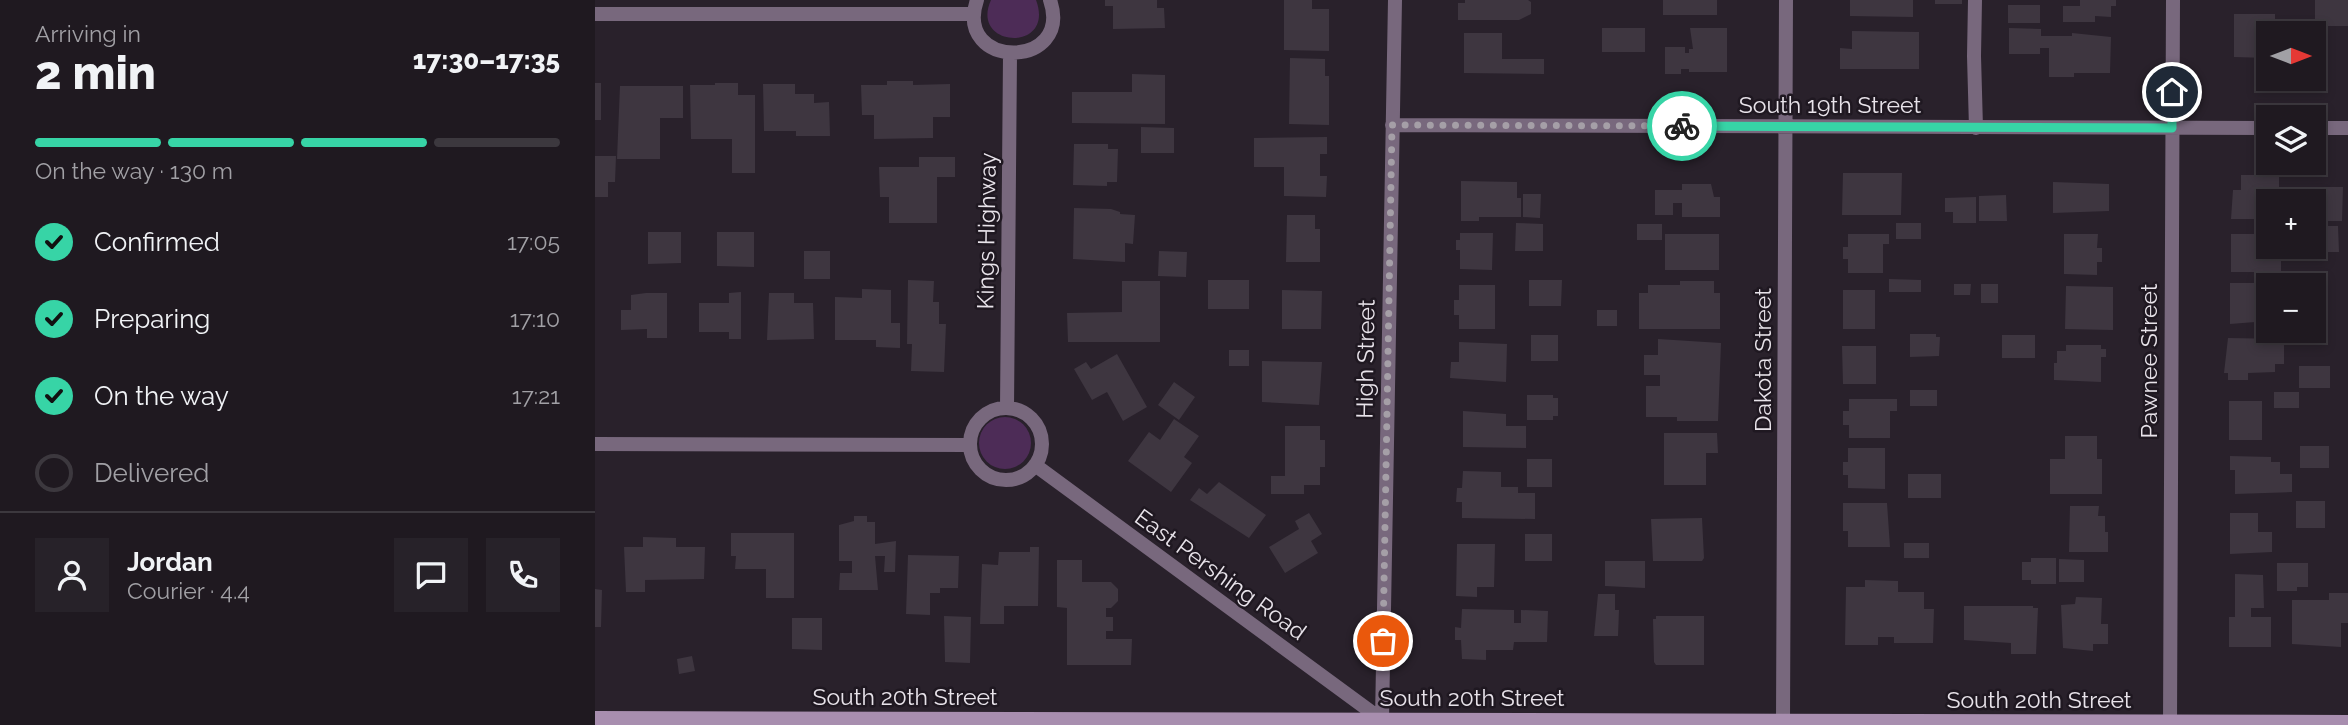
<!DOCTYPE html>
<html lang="en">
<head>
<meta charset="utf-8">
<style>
  :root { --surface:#1f1920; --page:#272229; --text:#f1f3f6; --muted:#a1a0a5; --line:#3c383e; --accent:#37d4a6 }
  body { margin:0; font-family:Raleway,sans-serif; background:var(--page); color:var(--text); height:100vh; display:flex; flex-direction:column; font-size:26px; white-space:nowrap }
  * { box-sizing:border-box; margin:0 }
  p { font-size:23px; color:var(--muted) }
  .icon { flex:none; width:38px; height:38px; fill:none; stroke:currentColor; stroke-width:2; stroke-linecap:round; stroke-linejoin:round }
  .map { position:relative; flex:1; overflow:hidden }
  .panel { display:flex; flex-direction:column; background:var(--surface); width:595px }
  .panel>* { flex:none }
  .needle { width:46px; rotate:90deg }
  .tools { position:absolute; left:1661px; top:21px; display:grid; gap:14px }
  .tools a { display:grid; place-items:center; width:70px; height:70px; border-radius:0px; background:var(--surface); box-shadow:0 4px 10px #0003,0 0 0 2px var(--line); font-size:35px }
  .pin { position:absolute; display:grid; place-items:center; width:60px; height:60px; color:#fff; margin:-30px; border:4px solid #fff; border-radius:50%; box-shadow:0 2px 7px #0007 }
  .courier { position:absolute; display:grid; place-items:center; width:70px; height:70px; margin:-35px; border:5px solid #37d4a6; border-radius:50%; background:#fff; color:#222; box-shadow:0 2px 9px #0007 }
  .summary em { font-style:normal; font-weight:800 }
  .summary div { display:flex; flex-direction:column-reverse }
  .summary { display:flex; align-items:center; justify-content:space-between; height:119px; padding:0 35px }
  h1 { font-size:46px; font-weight:800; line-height:52px }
  .bar { display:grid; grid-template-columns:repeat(4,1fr); gap:10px 7px; align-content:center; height:84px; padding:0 35px }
  .bar i { height:9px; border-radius:5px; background:var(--line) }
  .bar .current { background:var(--accent) }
  .bar p { grid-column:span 4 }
  .line { display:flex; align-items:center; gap:18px; padding:0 35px; border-top:2px solid var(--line) }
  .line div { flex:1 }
  .round { display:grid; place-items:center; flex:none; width:74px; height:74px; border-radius:0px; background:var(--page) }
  ol { padding:0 35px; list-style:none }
  li { display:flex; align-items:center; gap:21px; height:77px }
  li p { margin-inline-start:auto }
  li .icon { padding:7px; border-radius:50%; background:var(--accent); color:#111; stroke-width:4 }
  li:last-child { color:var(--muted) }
  li i { width:38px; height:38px; border:4px solid var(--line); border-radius:50% }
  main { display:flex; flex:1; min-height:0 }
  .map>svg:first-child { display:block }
  .green { fill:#4d2c57 }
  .building { fill:#3e3640 }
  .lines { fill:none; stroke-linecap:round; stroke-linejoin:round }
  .lane { stroke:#78687d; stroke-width:14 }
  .street { stroke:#78687d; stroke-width:14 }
  .secondary { stroke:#a88eaf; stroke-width:14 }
  .done { stroke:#a59fa7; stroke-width:7; stroke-dasharray:0 12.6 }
  .route { stroke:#37d4a6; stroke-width:9 }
  .labels { text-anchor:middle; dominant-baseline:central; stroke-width:5; stroke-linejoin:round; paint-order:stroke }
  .street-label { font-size:23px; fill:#e8e3ea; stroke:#1f1821 }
</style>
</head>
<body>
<main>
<section class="panel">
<div class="summary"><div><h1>2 min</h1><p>Arriving in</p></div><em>17:30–17:35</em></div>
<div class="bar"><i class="current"></i><i class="current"></i><i class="current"></i><i></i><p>On the way · 130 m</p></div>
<ol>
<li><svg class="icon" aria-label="check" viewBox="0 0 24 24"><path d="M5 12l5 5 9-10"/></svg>Confirmed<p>17:05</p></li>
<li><svg class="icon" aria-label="check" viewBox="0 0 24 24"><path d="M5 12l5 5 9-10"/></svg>Preparing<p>17:10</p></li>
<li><svg class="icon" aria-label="check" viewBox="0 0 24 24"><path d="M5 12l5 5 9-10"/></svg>On the way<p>17:21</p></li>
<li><i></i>Delivered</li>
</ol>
<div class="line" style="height:126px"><a class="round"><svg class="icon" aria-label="person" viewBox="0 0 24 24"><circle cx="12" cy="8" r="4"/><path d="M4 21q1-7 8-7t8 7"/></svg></a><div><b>Jordan</b><p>Courier · 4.4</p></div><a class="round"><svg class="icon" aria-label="chat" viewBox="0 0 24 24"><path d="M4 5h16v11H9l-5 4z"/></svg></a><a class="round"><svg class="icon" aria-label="phone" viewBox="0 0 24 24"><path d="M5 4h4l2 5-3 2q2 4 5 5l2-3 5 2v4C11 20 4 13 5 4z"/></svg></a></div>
</section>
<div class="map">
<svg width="1753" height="725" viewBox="0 0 1753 725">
  <rect width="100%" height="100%" fill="#29212b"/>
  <path class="green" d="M396,0H441C461,53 374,48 396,0Z
    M384 443a26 26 0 1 1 52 0a26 26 0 1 1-52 0Z"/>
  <path class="building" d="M510,0H562V8H569L570,28L518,29V6H510Z
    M689,0H717V9H734V51L689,50Z
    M870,0H933L936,2V14L924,20H863V3H870Z
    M1068,0H1122V15H1068Z
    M1255,0H1318V17L1255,16Z
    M1340,0H1367V4H1340Z
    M1485,0H1521V6H1516V17L1500,16V22H1468V6H1485Z
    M1720,0H1753V26H1720Z
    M1413,5H1445V23H1413Z
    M1639,14H1680V33H1673V58L1639,57Z
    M1007,28H1050V52H1007Z
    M1095,28H1132V72H1094V69H1086V74H1070V47H1090V53H1094V49H1098Z
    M1414,28L1446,29V36H1477V33L1516,37L1515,73H1479V77H1454V48H1445V54H1414Z
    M1257,31L1324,32V69H1245V48L1257,49Z
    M869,33H907V59H949V74L869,73Z
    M695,58L730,59V76H734V125L694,124Z
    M537,74L570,75V124L477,123V92H537Z
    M292,81H318V85L355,84V117H338V138L279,139V115H267L266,85H292Z
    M0,83H6V120H0Z
    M120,83H143V95H160V173H137V139H96L95,85H120Z
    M168,84H200V94H219V103L234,102L235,136H201V131H169Z
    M25,86H88V118H65V159H22Z
    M546,127L579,128V153H546Z
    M732,137V154H725V176H732L731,197L689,196V167H659V138Z
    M479,144H513V149H523L522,182H512V186L478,185Z
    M0,156H21L20,182H13V197H0Z
    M324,157H360V177H342V223H294V197H285L284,167H324Z
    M1248,173H1307L1306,215H1247Z
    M1646,175H1684V201H1673V219H1636L1638,190H1646Z
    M866,181L922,182V198H926V217H884V221H866Z
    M1458,182L1514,184V211L1458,213Z
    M1087,184H1116L1119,197H1125V217H1087V203H1078V215H1060V190H1087Z
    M1700,187H1748L1747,221H1718V201H1700Z
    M928,194H946L945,218L928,217Z
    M1411,195L1412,221H1384V196Z
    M1381,197V223H1358V212H1350V198Z
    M479,208L516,209L525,212V214L540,215L538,244L530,243V262L478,259Z
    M692,215H720V229H725V262H691Z
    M921,223L948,224V251H920Z
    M1301,223H1326V239H1301Z
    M1042,224H1067V240H1042Z
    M1718,226H1743L1744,252H1717Z
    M53,232H86V263L53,264Z
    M122,232H159V267L122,266Z
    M865,233H898L897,270L865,269V250H861V240H865Z
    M1070,234H1124V270H1070Z
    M1253,234H1294V244H1288V273H1253V259H1248V247H1253Z
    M1469,234H1503L1502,248H1507V262H1502V275L1469,274Z
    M1636,234H1673V247H1686V272H1636Z
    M209,251H235V279H209Z
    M564,251L592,252L591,277L563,276Z
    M1294,279L1326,280V292H1294Z
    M313,280L339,281L338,302H344V324H351L349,372L316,371L317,344H312Z
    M613,280H654V309H613Z
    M934,280H967L966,306H934Z
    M527,281H565V342H473L472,313L527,312Z
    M1085,281H1119V293H1125V329H1044V293H1053V285H1085Z
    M1635,283H1673V321L1635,324Z
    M1359,284H1376L1375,295H1359Z
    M1386,284H1403V303H1386Z
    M864,285H900V329H864V315H859V300H864Z
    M1471,286L1518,287V330L1470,329Z
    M267,289L296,290V323H305V348L281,347V340H240V297L267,298Z
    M687,290L727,291L726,329H687Z
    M1248,290H1280V329H1248Z
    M146,292V339H134V332H104V303H134V293Z
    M51,293H72V338H52V329L26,330V310H36V295Z
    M174,293H199V303H218L219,339L172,340Z
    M1002,310H1022V326H1002Z
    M1315,334H1341V337H1345L1344,356L1315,357Z
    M936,335H963V361H936Z
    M1407,335H1440V358H1407Z
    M1633,338L1689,339V364H1680V372L1653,373V380H1633V373H1629Z
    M1063,339L1126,343L1123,421H1082V417H1051V386H1065V375H1049V355H1063Z
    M864,342L912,344L911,382L855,378L856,362H864Z
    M1471,345H1506V349H1511V357H1506V382L1459,380V363H1462V351H1471Z
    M1247,346H1281V384H1248Z
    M634,350H654V366H634Z
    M522,354L552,407L528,421L512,392L497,400L479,369L491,362L496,369Z
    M667,361L727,362L724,405L667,402Z
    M1704,366H1735V388H1704Z
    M579,382L600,397L584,420L563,405Z
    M1315,390H1342V406H1315Z
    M1679,392H1704V408H1679Z
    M932,395H958V398H963V416H958V420H932Z
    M1254,399H1302V411H1295V438H1254V425H1248V411H1254Z
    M1634,401H1667V440H1634Z
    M868,411L911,414V426H931V448L868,447Z
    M579,419L604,436L589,457L597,463L576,492L533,461L554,432L565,440Z
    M690,426H725V440H730V467H725V485H709V494H676V476H690Z
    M1069,433H1122L1123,453H1111V485H1069Z
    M1470,436H1502V459H1507V494H1455V459H1470Z
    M1705,446H1734V468H1705Z
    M1253,448H1290V489L1253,488V475H1248V462H1253Z
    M1635,456L1676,457V462H1685V474H1697V492L1640,494V470H1635Z
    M932,459H957V487H932Z
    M868,471L906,472V487H923V493H940V519L867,518V502H861L862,488H867Z
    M1313,474H1346V498H1313Z
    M624,482L671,515L654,538L595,500L604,488L612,494Z
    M1701,501H1730V528H1701Z
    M1248,503H1292L1295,547H1253V531H1248Z
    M1475,506H1504L1503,516H1510V532H1513V552H1474Z
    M714,513L727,534L716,541L723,553L690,573L674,547L704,529L700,521Z
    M1635,513H1663V532H1677V552L1635,554Z
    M259,516H272V522H280V544L301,541L300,572H289L290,556H280L283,590H244L245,573H257V561H244V525L259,521Z
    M1107,518L1109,558L1107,561H1058L1056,519Z
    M136,533H199V598H171V569H140L141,556H136Z
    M930,534H957V561H930Z
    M48,537L81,538V547H110L109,579L50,580V592H31L29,547H48Z
    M1309,543H1334V558H1309Z
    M862,544H900L899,587H882V597L861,596Z
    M435,547H444L443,606H409V624H385L387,564L403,565L404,552H435Z
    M313,555L364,556L363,588H345V593H335V615L311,614Z
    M1436,558H1461V584H1436V580H1427V562H1436Z
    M1464,559L1489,560V582H1464Z
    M462,560H487V582H516L523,589V601L516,608H511V617H518V631H511V639H537L536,665H472V608L462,607Z
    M1010,561H1050V588L1010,586Z
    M1682,563H1713V587H1702V591H1682Z
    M1640,574L1668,575L1669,608H1656V617H1676V647H1634V617H1640Z
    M1270,580L1303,581V592H1329V609H1339L1338,643H1299V637H1283V645H1250L1251,587H1270Z
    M0,589L7,590L6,627H0Z
    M1734,593H1753V623H1746V647L1697,644V600H1734Z
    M1003,594H1020V610H1024L1023,636H999Z
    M1481,597L1507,598L1506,624H1513V644H1498V651L1468,648L1466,605L1480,604Z
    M1369,606H1438V608H1443L1441,654H1416V643L1369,640Z
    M867,609L919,610V623H926V610L953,611L952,642H919L918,650H891V660L867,659L866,640H860V627L866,628Z
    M349,616L376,617L375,663L350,662Z
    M1061,616H1109V665H1061L1059,662L1058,619H1061Z
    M197,618H227V650L197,649Z
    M97,656L100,671L84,674L82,659Z"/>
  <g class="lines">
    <path class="lane" d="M1380,0L1379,56L1381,128"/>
    <path class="street" d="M382,0C358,70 479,70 455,0
      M0,14H379
      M797,125L1673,128
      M1718,128H1753
      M375 444a36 36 0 1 1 72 0a36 36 0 1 1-72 0Z
      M412,408L415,55
      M0,444L375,445
      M440,465L787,720
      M787,720L800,0
      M1188,721L1191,0
      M1575,723L1578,0"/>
    <path class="secondary" d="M0,718L1753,722"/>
  </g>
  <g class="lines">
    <path class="done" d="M788,641L797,125L1087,126"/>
    <path class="route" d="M1087,126L1577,128V92"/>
  </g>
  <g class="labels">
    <g class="street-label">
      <text x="1235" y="104">South 19th Street</text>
      <text transform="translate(391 231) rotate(-89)">Kings Highway</text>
      <text transform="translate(770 359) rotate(-89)">High Street</text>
      <text transform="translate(1167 360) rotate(-90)">Dakota Street</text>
      <text transform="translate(1553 361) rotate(-90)">Pawnee Street</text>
      <text transform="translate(626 574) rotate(36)">East Pershing Road</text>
      <text x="310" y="696">South 20th Street</text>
      <text x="877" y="697">South 20th Street</text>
      <text x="1444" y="699">South 20th Street</text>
    </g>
  </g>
</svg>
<div class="tools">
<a><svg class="needle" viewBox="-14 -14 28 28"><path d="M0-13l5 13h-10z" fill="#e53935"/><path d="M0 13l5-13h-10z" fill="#a1a0a5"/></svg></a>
<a><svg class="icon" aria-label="layers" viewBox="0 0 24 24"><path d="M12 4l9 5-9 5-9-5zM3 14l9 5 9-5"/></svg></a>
<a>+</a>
<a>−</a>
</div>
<div class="pin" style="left:788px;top:641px;background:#ea580c"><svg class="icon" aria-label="bag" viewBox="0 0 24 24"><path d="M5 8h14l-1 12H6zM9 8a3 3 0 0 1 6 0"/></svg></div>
<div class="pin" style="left:1577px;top:92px;background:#1f2937"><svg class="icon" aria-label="home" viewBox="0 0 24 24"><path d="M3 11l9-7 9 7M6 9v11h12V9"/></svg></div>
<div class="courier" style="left:1087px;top:126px"><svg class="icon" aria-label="bike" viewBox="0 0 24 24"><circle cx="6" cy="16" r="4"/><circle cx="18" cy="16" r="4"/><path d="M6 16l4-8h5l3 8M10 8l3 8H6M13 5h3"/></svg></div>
</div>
</main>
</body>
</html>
